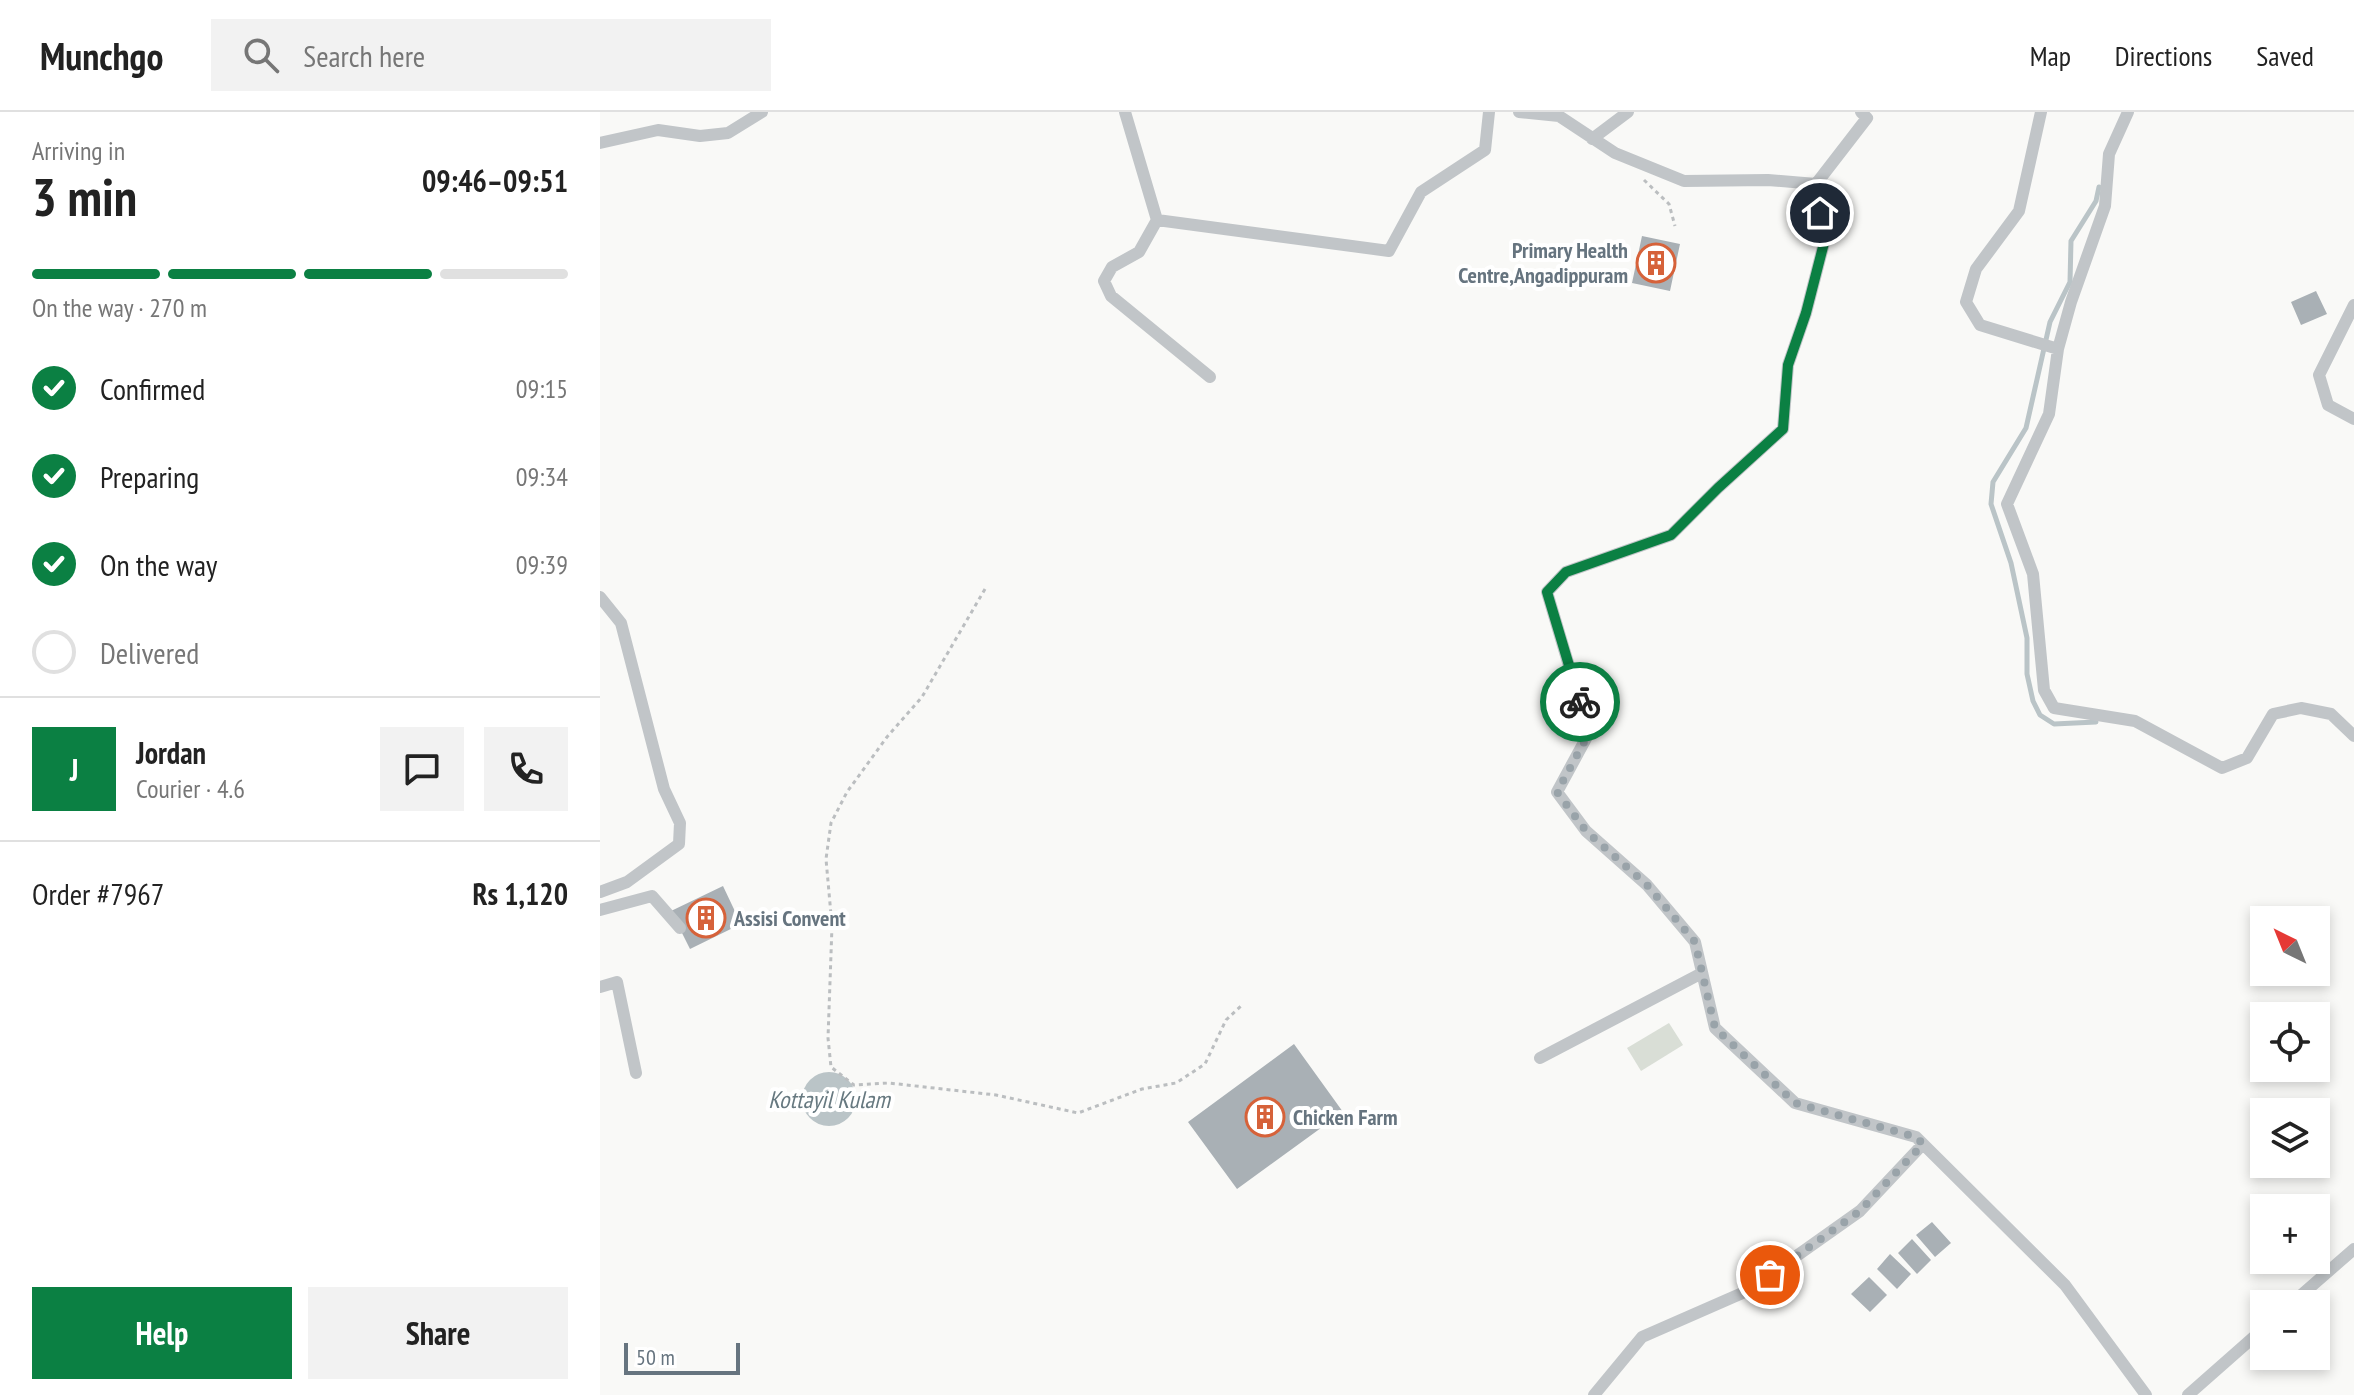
<!DOCTYPE html>
<html lang="en">
<head>
<meta charset="utf-8">
<style>
  :root { --surface:#fff; --page:#f2f2f2; --text:#222; --muted:#767676; --line:#e0e0e0; --accent:#0b8043 }
  body { margin:0; font-family:"PT Sans Narrow",sans-serif; background:var(--page); color:var(--text); height:100vh; display:flex; flex-direction:column; font-size:30px; white-space:nowrap }
  * { box-sizing:border-box; margin:0 }
  p { font-size:26px; color:var(--muted) }
  .icon { flex:none; width:44px; height:44px; fill:none; stroke:currentColor; stroke-width:2; stroke-linecap:round; stroke-linejoin:round }
  .map { position:relative; flex:1; overflow:hidden }
  .sheet { display:flex; flex-direction:column; background:var(--surface); width:600px }
  .sheet>* { flex:none }
  .needle { width:52px; rotate:317deg }
  .fabs { position:absolute; left:1650px; top:794px; display:grid; gap:16px }
  .fabs a { display:grid; place-items:center; width:80px; height:80px; border-radius:0px; background:var(--surface); box-shadow:0 4px 12px #0003; font-size:40px }
  .scale { position:absolute; left:24px; bottom:20px; width:116px; box-sizing:border-box; padding-left:8px; border:4px solid #66747f; border-top:0; font-size:22px; line-height:28px; white-space:nowrap; color:#66747f; -webkit-text-stroke:6px #fff; paint-order:stroke }
  .pin { position:absolute; display:grid; place-items:center; width:68px; height:68px; color:#fff; margin:-34px; border:4px solid #fff; border-radius:50%; box-shadow:0 2px 8px #0007 }
  .courier { position:absolute; display:grid; place-items:center; width:80px; height:80px; margin:-40px; border:6px solid #0b8043; border-radius:50%; background:#fff; color:#222; box-shadow:0 2px 10px #0007 }
  .overview em { font-style:normal; font-weight:600 }
  .overview div { display:flex; flex-direction:column-reverse }
  .overview { display:flex; align-items:center; justify-content:space-between; height:136px; padding:0 32px }
  h1 { font-size:52px; font-weight:600; line-height:60px }
  .bar { display:grid; grid-template-columns:repeat(4,1fr); gap:12px 8px; align-content:center; height:96px; padding:0 32px }
  .bar i { height:10px; border-radius:6px; background:var(--line) }
  .bar .active { background:var(--accent) }
  .bar p { grid-column:span 4 }
  .line { display:flex; align-items:center; gap:20px; padding:0 32px; border-top:2px solid var(--line) }
  .line div { flex:1 }
  .round { display:grid; place-items:center; flex:none; width:84px; height:84px; border-radius:0px; background:var(--page) }
  ol { padding:0 32px; list-style:none }
  li { display:flex; align-items:center; gap:24px; height:88px }
  li p { margin-inline-start:auto }
  li .icon { padding:8px; border-radius:50%; background:var(--accent); color:#fff; stroke-width:4 }
  li:last-child { color:var(--muted) }
  li i { width:44px; height:44px; border:4px solid var(--line); border-radius:50% }
  .action { display:flex; gap:16px; margin-top:auto; padding:16px 32px }
  .action a { flex:1; height:92px; border-radius:0px; background:var(--accent); color:#fff; font-size:32px; font-weight:600; line-height:92px; text-align:center }
  .action a+a { background:var(--page); color:var(--text) }
  header { display:flex; align-items:center; gap:48px; box-sizing:border-box; height:112px; padding:0 40px; background:var(--surface); border-bottom:2px solid var(--line) }
  header strong { font-size:38px }
  nav { display:flex; gap:44px; margin-inline-start:auto; font-size:28px }
  .search { width:560px; height:72px; background:var(--page); display:flex; align-items:center; gap:20px; box-sizing:border-box; padding:0 28px; border-radius:0px; color:var(--muted); font-size:30px }
  main { display:flex; flex:1; min-height:0 }
  .map>svg:first-child { display:block }
  .green { fill:#d9ded6 }
  .water { fill:#bac4c7 }
  .lines { fill:none; stroke-linecap:round; stroke-linejoin:round }
  .stream { stroke:#bac4c7; stroke-width:5 }
  .building { fill:#a9b0b5 }
  .path { stroke:#bbbec0; stroke-width:3; stroke-dasharray:4 4; stroke-linecap:butt }
  .street { stroke:#c1c5c8; stroke-width:12 }
  .done { stroke:#99a3a9; stroke-width:8; stroke-dasharray:0 14.4 }
  .route { stroke:#0b8043; stroke-width:10 }
  .labels { text-anchor:middle; dominant-baseline:central; stroke-width:8; stroke-linejoin:round; paint-order:stroke }
  .poi-label { font-size:22px; font-weight:bold; fill:#66747f; stroke:#fff; text-anchor:start }
  .water-label { font-size:24px; font-style:italic; fill:#677980; stroke:#fff }
</style>
</head>
<body>
<header>
<strong>Munchgo</strong>
<div class="search"><svg class="icon" aria-label="search" viewBox="0 0 24 24"><circle cx="10" cy="10" r="6"/><path d="M15 15l6 6"/></svg>Search here</div>
<nav><a>Map</a><a>Directions</a><a>Saved</a></nav>
</header>
<main>
<section class="sheet">
<div class="overview"><div><h1>3 min</h1><p>Arriving in</p></div><em>09:46–09:51</em></div>
<div class="bar"><i class="active"></i><i class="active"></i><i class="active"></i><i></i><p>On the way · 270 m</p></div>
<ol>
<li><svg class="icon" aria-label="check" viewBox="0 0 24 24"><path d="M5 12l5 5 9-10"/></svg>Confirmed<p>09:15</p></li>
<li><svg class="icon" aria-label="check" viewBox="0 0 24 24"><path d="M5 12l5 5 9-10"/></svg>Preparing<p>09:34</p></li>
<li><svg class="icon" aria-label="check" viewBox="0 0 24 24"><path d="M5 12l5 5 9-10"/></svg>On the way<p>09:39</p></li>
<li><i></i>Delivered</li>
</ol>
<div class="line" style="height:144px"><b class="round" style="background:var(--accent);color:#fff">J</b><div><b>Jordan</b><p>Courier · 4.6</p></div><a class="round"><svg class="icon" aria-label="chat" viewBox="0 0 24 24"><path d="M4 5h16v11H9l-5 4z"/></svg></a><a class="round"><svg class="icon" aria-label="phone" viewBox="0 0 24 24"><path d="M5 4h4l2 5-3 2q2 4 5 5l2-3 5 2v4C11 20 4 13 5 4z"/></svg></a></div>
<div class="line" style="height:104px"><div>Order #7967</div><b>Rs 1,120</b></div>
<div class="action"><a>Help</a><a>Share</a></div>
</section>
<div class="map">
<svg width="1754" height="1283" viewBox="0 0 1754 1283">
  <rect width="100%" height="100%" fill="#f9f9f7"/>
  <path class="green" d="M1069,911L1083,933L1041,959L1027,936Z"/>
  <path class="water" d="M202 987a27 27 0 1 1 54 0a27 27 0 1 1-54 0Z"/>
  <g class="lines">
    <path class="stream" d="M1496,610L1454,612L1440,603L1433,589L1427,562V526L1411,451L1391,392L1393,370L1426,316L1450,210L1470,170L1471,129L1496,89L1499,75"/>
  </g>
  <path class="building" d="M1042,124L1080,132L1070,179L1032,171Z
    M1716,179L1727,202L1701,213L1691,190Z
    M123,774L141,812L90,837L71,799Z
    M694,932L743,1000L637,1077L588,1010Z
    M1332,1110L1351,1131L1335,1145L1316,1123Z
    M1312,1127L1331,1148L1317,1162L1298,1141Z
    M1290,1142L1311,1162L1297,1177L1277,1157Z
    M1269,1165L1287,1183L1270,1200L1251,1182Z"/>
  <g class="lines">
    <path class="path" d="M1044,68L1069,92L1075,114
      M385,477L322,585L287,625L247,680L231,711L226,747L232,814L228,926L231,955L254,973L289,971L396,983L478,1001L542,977L576,971L605,952L626,908L641,894"/>
    <path class="street" d="M525,0L557,108L789,139L821,80L885,38L889,0
      M919,0L959,4L1015,41L1084,69L1168,68L1216,72L1224,131L1206,201L1188,253L1183,317L1118,376L1071,423L966,460L947,480L989,621L957,680L986,719L1047,773L1095,830L1115,916L1195,991L1316,1025L1465,1173L1546,1283
      M1441,0L1419,99L1376,157L1366,190L1380,213L1458,237
      M1528,0L1509,42L1505,94L1471,190L1458,237L1449,302L1407,392L1433,462L1444,578L1454,596L1535,609L1622,656L1647,646L1673,602L1701,596L1731,602L1754,624
      M992,27L1028,0
      M0,31L58,18L100,24L128,21L162,0
      M1216,72L1267,6L1261,0
      M557,108L539,140L512,155L504,169L511,184L610,265
      M1754,193L1719,263L1728,293L1754,307
      M0,485L21,511L64,677L80,711L79,732L27,770L0,780
      M0,798L52,784L80,816
      M0,875L17,870L36,961
      M940,946L1102,861
      M1691,1192L1754,1137
      M994,1283L1042,1225L1147,1179L1260,1099L1323,1032
      M1588,1283L1664,1216"/>
  </g>
  <g class="lines">
    <path class="done" d="M980,590L989,621L957,680L986,719L1047,773L1095,830L1115,916L1195,991L1316,1025L1323,1032L1260,1099L1170,1163"/>
    <path class="route" d="M980,590L947,480L966,460L1071,423L1118,376L1183,317L1188,253L1206,201L1224,131L1220,101"/>
  </g>
  <defs>
    <symbol id="building-ring" viewBox="-11 -11 22 22"><circle r="9.5" fill="#fff" stroke="#d6623a" stroke-width="1.5"/><path d="M-4-6H4V6H1V3H-1V6H-4ZM-2.5-4.3h1.7v1.8h-1.7ZM.8-4.3h1.7v1.8H.8ZM-2.5-1h1.7V.8h-1.7ZM.8-1h1.7V.8H.8Z" fill="#d6623a"/></symbol>
  </defs>
  <g fill-rule="evenodd">
    <use href="#building-ring" x="1034" y="129" width="44" height="44"/>
    <use href="#building-ring" x="84" y="784" width="44" height="44"/>
    <use href="#building-ring" x="643" y="983" width="44" height="44"/>
  </g>
  <g class="labels">
    <g class="poi-label">
      <text x="1028" y="138" text-anchor="end">Primary Health<tspan x="1028" dy="25">Centre,Angadippuram</tspan></text>
      <text x="134" y="806">Assisi Convent</text>
      <text x="693" y="1005">Chicken Farm</text>
    </g>
    <g class="water-label">
      <text x="229" y="987">Kottayil Kulam</text>
    </g>
  </g>
</svg>
<div class="fabs">
<a><svg class="needle" viewBox="-14 -14 28 28"><path d="M0-13l5 13h-10z" fill="#e53935"/><path d="M0 13l5-13h-10z" fill="#767676"/></svg></a>
<a><svg class="icon" aria-label="locate" viewBox="0 0 24 24"><circle cx="12" cy="12" r="6"/><path d="M12 2v4M12 18v4M2 12h4M18 12h4"/></svg></a>
<a><svg class="icon" aria-label="layers" viewBox="0 0 24 24"><path d="M12 4l9 5-9 5-9-5zM3 14l9 5 9-5"/></svg></a>
<a>+</a>
<a>−</a>
</div>
<div class="scale">50 m</div>
<div class="pin" style="left:1170px;top:1163px;background:#ea580c"><svg class="icon" aria-label="bag" viewBox="0 0 24 24"><path d="M5 8h14l-1 12H6zM9 8a3 3 0 0 1 6 0"/></svg></div>
<div class="pin" style="left:1220px;top:101px;background:#1f2937"><svg class="icon" aria-label="home" viewBox="0 0 24 24"><path d="M3 11l9-7 9 7M6 9v11h12V9"/></svg></div>
<div class="courier" style="left:980px;top:590px"><svg class="icon" aria-label="bike" viewBox="0 0 24 24"><circle cx="6" cy="16" r="4"/><circle cx="18" cy="16" r="4"/><path d="M6 16l4-8h5l3 8M10 8l3 8H6M13 5h3"/></svg></div>
</div>
</main>
</body>
</html>
